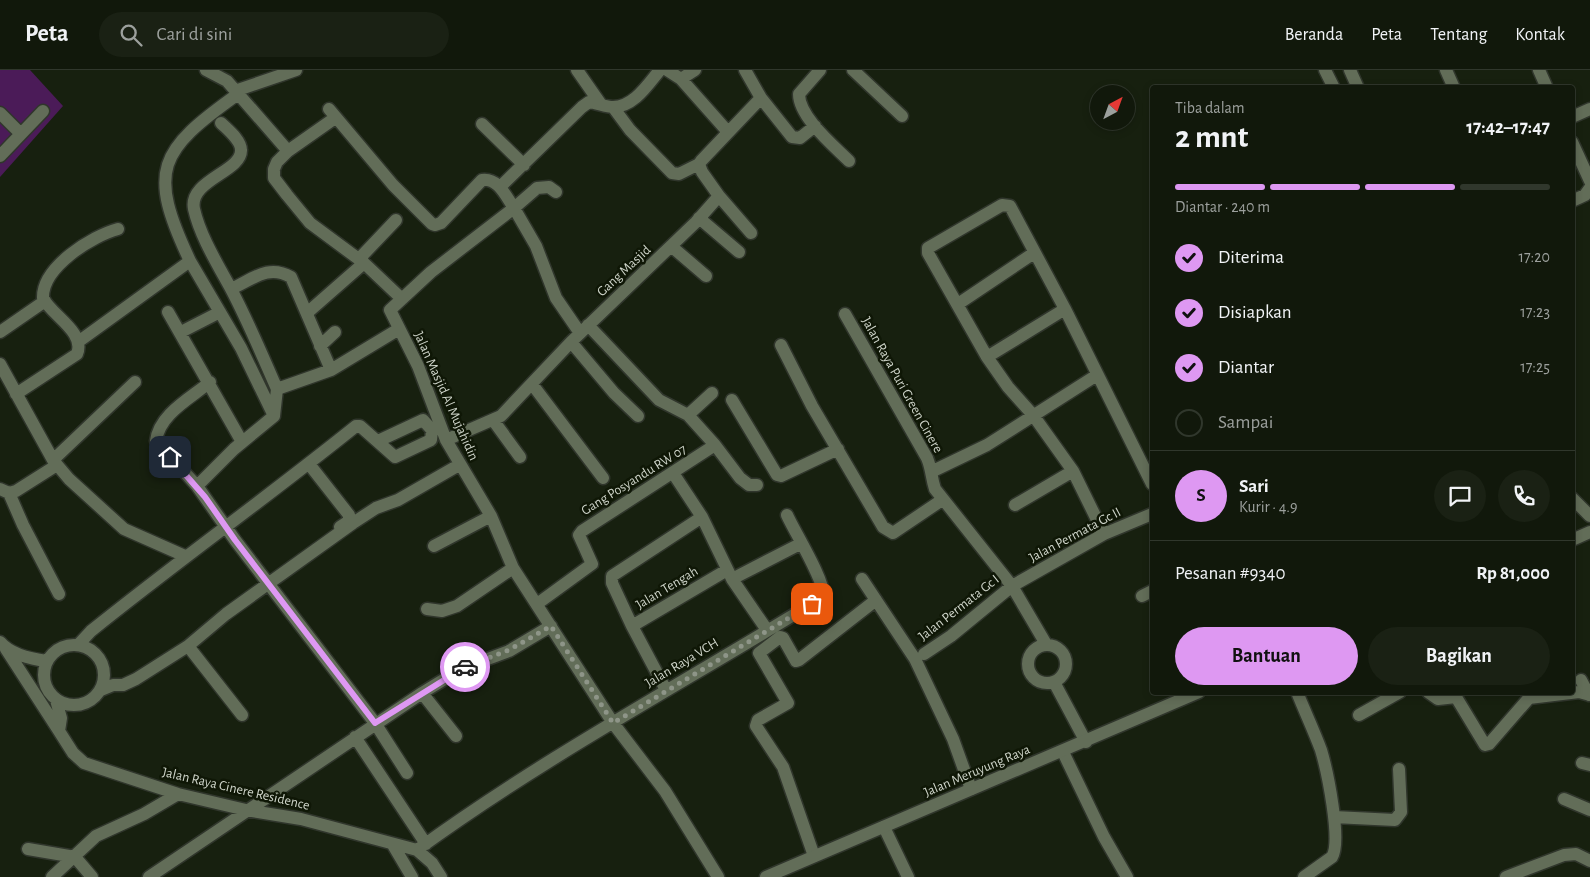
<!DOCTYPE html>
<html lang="id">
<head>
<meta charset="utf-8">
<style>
  :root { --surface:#11180b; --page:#1a2114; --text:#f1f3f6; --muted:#9ca09d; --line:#30372c; --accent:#de98f2 }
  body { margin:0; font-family:"Alegreya Sans",sans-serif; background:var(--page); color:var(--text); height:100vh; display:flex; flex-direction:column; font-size:19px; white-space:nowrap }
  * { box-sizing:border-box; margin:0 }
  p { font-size:16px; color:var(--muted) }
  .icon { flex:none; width:28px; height:28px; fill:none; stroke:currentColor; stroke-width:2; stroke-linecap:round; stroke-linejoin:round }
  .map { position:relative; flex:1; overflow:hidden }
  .sheet { position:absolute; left:1150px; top:15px; width:425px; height:610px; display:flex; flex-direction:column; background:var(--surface); border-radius:5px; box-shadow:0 2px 8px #0003,0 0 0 1px var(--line) }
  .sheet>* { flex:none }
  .needle { width:32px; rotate:41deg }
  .buttons { position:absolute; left:1090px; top:15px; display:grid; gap:10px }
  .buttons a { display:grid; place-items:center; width:45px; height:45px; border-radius:50%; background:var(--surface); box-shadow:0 2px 8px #0003,0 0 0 1px var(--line); font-size:25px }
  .pin { position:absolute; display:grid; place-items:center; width:42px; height:42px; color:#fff; margin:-21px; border-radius:10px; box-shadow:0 2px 8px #0006 }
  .courier { position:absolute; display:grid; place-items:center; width:50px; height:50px; margin:-25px; border:4px solid #de98f2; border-radius:50%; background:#fff; color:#222; box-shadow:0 1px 6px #0007 }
  .head em { font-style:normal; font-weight:700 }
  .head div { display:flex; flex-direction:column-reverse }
  .head { display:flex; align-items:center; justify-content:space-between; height:85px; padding:0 25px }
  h1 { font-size:32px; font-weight:700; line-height:38px }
  .bar { display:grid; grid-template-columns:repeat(4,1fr); gap:8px 5px; align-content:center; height:60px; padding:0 25px }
  .bar i { height:6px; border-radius:4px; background:var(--line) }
  .bar .selected { background:var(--accent) }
  .bar p { grid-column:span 4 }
  .line { display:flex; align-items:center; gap:12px; padding:0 25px; border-top:1px solid var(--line) }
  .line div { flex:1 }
  .round { display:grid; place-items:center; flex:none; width:52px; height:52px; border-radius:26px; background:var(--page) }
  ol { padding:0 25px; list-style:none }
  li { display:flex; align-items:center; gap:15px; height:55px }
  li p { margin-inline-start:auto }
  li .icon { padding:5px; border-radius:50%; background:var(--accent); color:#111; stroke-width:4 }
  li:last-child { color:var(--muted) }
  li i { width:28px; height:28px; border:2px solid var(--line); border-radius:50% }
  .action { display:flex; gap:10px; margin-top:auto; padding:10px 25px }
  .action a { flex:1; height:58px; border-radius:30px; background:var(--accent); color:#111; font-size:20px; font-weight:700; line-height:58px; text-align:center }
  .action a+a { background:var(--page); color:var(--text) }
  header { display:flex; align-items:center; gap:30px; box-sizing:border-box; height:70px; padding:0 25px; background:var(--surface); border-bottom:1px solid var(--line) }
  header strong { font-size:24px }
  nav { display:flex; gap:28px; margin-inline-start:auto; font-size:18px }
  .search { width:350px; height:45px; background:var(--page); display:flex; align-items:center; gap:12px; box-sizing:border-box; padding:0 18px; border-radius:28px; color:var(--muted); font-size:19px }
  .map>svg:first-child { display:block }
  .green { fill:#4b1b58 }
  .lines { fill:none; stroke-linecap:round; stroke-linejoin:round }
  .street-casing { stroke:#30362c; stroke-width:15 }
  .secondary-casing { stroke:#30362c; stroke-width:15 }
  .street { stroke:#626d58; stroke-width:12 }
  .secondary { stroke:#626d58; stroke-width:12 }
  .done { stroke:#8e9588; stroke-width:5; stroke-dasharray:0 9 }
  .route { stroke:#de98f2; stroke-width:6 }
  .labels { text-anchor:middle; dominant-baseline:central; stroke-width:5; stroke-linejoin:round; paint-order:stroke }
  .street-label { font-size:14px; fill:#ced4c9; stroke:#0f1706 }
</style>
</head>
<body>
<header>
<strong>Peta</strong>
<div class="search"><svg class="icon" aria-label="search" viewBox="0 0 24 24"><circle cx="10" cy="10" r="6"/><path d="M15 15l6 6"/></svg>Cari di sini</div>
<nav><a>Beranda</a><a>Peta</a><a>Tentang</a><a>Kontak</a></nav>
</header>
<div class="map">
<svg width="1590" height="807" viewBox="0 0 1590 807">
  <rect width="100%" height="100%" fill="#17200f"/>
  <path class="green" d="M0,0H30L63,36L0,107Z"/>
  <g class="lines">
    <defs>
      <path id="street" d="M206,0L227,11L288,81L277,92L274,99V108L287,125L310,153L364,193L402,229
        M577,0L600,33
        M667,0L681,9L695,0
        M745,0L761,28L792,67L800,68L815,56
        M820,0L799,24C799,47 833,75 849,91
        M853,0L902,46
        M1325,0L1334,18
        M1350,0L1358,18
        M1446,0L1454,18
        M1539,0L1547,18
        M681,9L728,62
        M235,21L296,0
        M613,37L630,60L672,103L679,104L699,94
        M329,39L393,115L432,154L435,155L441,153L482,110C499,108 506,127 514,138L431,202L390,240L418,296L446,370L491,446L513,498L613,653L665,721L718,807
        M0,43L21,64L0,86
        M1572,47L1590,39
        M221,53C228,60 241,70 241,80C242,102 188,110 194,139C200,166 218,195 231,219C248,251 262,285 277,319L331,300L399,259
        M482,54L524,95
        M21,64L43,41
        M1572,72L1590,111
        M288,81L335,48
        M500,117L582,37L589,32C597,33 606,37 613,37C634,37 648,14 660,0
        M556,122L549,117L537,118L514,138L536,176L556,228L580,263
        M719,126L751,163
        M1572,131L1585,125L1590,118
        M699,148L739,182
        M671,176L706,206
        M359,189L396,150
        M190,191L241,278L274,346
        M231,219C253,209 268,194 291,207L331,300
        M958,234L1034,183
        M168,242L242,372
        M307,243L364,193
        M845,244L927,388C932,400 931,407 935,419L1012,516L1046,574
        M588,255L659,330L688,345L715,375L740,408L749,415H757
        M0,262L45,231
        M181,262L220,242
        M78,272L190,191C147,100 158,81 238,24
        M571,272L614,323L638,346
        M781,275L812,336L883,457L893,463L942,430
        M320,276L335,262
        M987,287L1065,239
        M0,294L53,390L69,409L124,459L185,486
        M210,312C191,328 159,344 156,371L197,416L235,470L375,653L407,703
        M532,314L603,408
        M16,324L77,284C86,262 51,245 43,228C42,197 92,166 118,159
        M732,330L777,405L781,406L838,379
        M688,345L712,323
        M493,350L520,387
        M446,370L501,346L571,272L696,152L719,126L702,102L699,94L701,91L761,28
        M53,390L135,312
        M309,394L349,445V451L340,457
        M933,401L987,375L1097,305
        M673,403L702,447L732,509L767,560
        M197,416L234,379L274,346L277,319
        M0,419L9,423L16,421L57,395
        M9,423L23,455L59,524
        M1572,428L1590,446
        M1015,435L1073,401
        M1104,464L1073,401L1033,345L1008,317L987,287L928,183V178L1002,135L1010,136L1065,239L1152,414
        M434,476L491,446
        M732,509L800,474
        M862,509L915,589L953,669L971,719
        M1142,526L1152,521
        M537,534L592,494L579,465L582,461L715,375
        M427,539L442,541L457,536L513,498
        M632,556L612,513V506L702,447
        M0,572C11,585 31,589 47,591
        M1028 594a19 19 0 1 1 38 0a19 19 0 1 1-38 0Z
        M44 605a30 30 0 1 1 60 0a30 30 0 1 1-60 0Z
        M78,575L91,561C178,491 269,426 356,356H360L395,387L431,370L432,360L423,350L378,371
        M188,576L242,645
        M6,579L59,661
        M924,584L951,566L1012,516L1104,464L1152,444
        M1581,610L1589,625
        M1054,612L1086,672
        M101,620L113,615H123L136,609L188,576L226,544L353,453L376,438L398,430L459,395
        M666,620L632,556L727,500
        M1297,622C1305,642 1314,661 1321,680C1327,700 1342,771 1332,787L1304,807
        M1428,622L1438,629L1456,627L1485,675L1489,674L1529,628
        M422,623L456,666
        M1529,628L1579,622L1590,625
        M56,630L61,648L59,661L73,683L84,693L178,724L246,740L301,749L417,780L432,793L441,807
        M1359,645L1400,622
        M355,667L426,774
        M1063,682L1104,767L1127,807
        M1582,693L1590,695
        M1564,729L1590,740
        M1334,747L1395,750L1401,742L1399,699
        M884,757L908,807
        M393,775L412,807
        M28,779L75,787L92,807
        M417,780C546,686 687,611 823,527C827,514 794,461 787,445
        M814,786L783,697L756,656L758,650L788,633L759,583L780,567L783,568L796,591L799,590L876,530
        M52,807L96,766L144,744L178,724
        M149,807L422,623L461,599L509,581L551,556
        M1506,807L1564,785L1576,784L1590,791"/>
      <path id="secondary" d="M1572,470L1590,462
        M766,807L1199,622"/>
    </defs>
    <use href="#street" class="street-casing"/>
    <use href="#secondary" class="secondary-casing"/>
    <use href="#street" class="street"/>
    <use href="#secondary" class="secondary"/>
  </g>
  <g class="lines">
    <path class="done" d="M465,597L509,580L551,556L613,653L812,534"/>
    <path class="route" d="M170,387L205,427L235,470L375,653L465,597"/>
  </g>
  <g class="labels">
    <g class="street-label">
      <text transform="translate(624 201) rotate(-43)">Gang Masjid</text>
      <text transform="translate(902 315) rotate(61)">Jalan Raya Puri Green Cinere</text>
      <text transform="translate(446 326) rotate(66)">Jalan Masjid Al Mujahidin</text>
      <text transform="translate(634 410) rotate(-32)">Gang Posyandu RW 07</text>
      <text transform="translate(1075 465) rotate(-28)">Jalan Permata Gc II</text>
      <text transform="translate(667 518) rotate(-31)">Jalan Tengah</text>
      <text transform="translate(959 538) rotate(-38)">Jalan Permata Gc I</text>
      <text transform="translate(682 593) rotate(-31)">Jalan Raya VCH</text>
      <text transform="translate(977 701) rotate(-23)">Jalan Meruyung Raya</text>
      <text transform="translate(236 719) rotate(13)">Jalan Raya Cinere Residence</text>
    </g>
  </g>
</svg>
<div class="buttons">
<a><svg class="needle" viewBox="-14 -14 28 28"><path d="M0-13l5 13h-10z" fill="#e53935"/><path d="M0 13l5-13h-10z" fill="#9ca09d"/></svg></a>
</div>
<div class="pin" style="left:812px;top:534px;background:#ea580c"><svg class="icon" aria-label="bag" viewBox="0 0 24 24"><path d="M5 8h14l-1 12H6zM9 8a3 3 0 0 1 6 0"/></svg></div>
<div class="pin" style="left:170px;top:387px;background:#1f2937"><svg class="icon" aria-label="home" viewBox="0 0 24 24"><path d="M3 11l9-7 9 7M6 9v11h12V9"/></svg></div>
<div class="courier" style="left:465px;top:597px"><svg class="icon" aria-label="car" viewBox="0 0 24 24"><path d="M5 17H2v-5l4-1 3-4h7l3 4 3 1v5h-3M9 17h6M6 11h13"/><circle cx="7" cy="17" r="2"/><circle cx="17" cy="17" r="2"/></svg></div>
<section class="sheet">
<div class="head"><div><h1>2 mnt</h1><p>Tiba dalam</p></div><em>17:42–17:47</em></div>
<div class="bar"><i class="selected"></i><i class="selected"></i><i class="selected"></i><i></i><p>Diantar · 240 m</p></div>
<ol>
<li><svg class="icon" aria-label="check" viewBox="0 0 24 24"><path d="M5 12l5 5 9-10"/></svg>Diterima<p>17:20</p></li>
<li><svg class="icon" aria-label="check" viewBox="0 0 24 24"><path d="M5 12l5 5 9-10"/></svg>Disiapkan<p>17:23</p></li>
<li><svg class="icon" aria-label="check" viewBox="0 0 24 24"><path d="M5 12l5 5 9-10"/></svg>Diantar<p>17:25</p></li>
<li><i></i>Sampai</li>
</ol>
<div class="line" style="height:90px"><b class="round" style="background:var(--accent);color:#111">S</b><div><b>Sari</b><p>Kurir · 4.9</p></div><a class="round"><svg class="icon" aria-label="chat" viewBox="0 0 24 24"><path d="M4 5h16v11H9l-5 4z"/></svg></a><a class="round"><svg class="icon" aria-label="phone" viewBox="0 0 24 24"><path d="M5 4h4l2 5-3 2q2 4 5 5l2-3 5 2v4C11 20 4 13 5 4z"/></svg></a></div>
<div class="line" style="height:65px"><div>Pesanan #9340</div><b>Rp 81,000</b></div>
<div class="action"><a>Bantuan</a><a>Bagikan</a></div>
</section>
</div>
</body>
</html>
